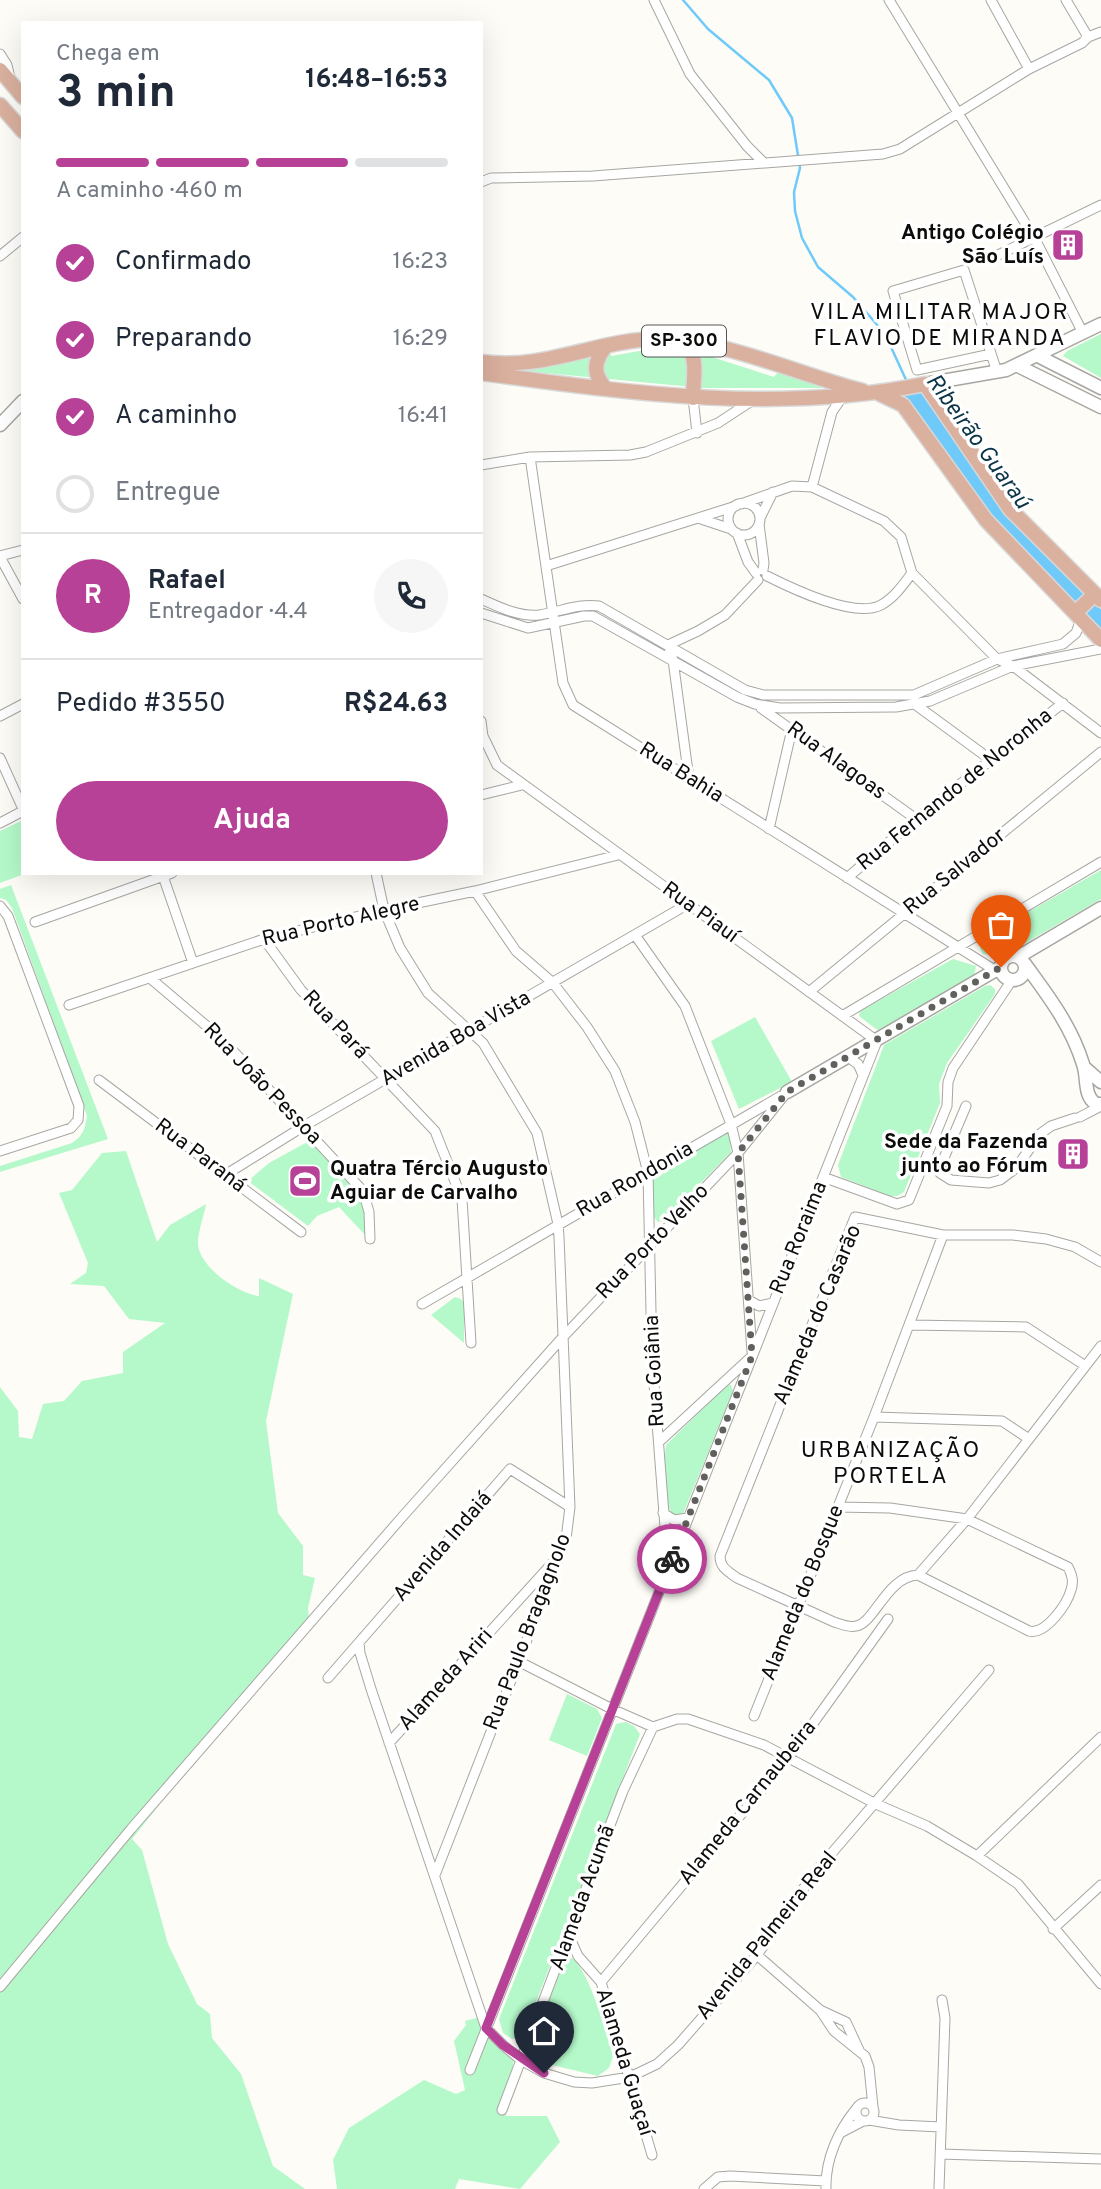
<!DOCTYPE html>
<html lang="pt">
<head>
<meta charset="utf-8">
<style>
  :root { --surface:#fff; --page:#f6f6f7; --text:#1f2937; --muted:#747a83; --line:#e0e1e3; --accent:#b74197 }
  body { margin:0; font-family:Overpass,sans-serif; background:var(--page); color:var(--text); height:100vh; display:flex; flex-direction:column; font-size:26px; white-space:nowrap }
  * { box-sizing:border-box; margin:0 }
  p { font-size:23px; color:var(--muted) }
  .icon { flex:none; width:38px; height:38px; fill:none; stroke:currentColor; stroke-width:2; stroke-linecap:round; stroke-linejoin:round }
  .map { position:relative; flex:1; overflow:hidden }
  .sheet { position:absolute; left:21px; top:21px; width:462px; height:854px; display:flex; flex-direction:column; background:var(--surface); border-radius:0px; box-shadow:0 7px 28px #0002 }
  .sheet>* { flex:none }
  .pin { position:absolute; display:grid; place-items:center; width:60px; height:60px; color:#fff; margin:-72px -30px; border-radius:50% 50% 50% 0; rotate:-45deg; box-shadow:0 0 7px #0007 }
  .pin .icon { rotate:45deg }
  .courier { position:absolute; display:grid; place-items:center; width:70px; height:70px; margin:-35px; border:5px solid #b74197; border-radius:50%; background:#fff; color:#222; box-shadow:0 2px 9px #0007 }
  .headline em { font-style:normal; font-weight:700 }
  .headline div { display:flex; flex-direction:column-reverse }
  .headline { display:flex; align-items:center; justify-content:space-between; height:119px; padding:0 35px }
  h1 { font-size:46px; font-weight:700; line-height:52px }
  .bar { display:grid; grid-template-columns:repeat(4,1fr); gap:10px 7px; align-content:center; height:84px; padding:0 35px }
  .bar i { height:9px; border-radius:5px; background:var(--line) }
  .bar .active { background:var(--accent) }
  .bar p { grid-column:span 4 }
  .line { display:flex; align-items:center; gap:18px; padding:0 35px; border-top:2px solid var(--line) }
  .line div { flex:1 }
  .round { display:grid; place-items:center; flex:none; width:74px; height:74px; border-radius:37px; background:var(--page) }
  ol { padding:0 35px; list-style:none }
  li { display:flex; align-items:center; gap:21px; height:77px }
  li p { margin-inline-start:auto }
  li .icon { padding:7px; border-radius:50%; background:var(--accent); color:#fff; stroke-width:4 }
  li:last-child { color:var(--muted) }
  li i { width:38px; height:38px; border:4px solid var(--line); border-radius:50% }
  .action { display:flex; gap:14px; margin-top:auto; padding:14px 35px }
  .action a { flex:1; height:80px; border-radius:42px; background:var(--accent); color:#fff; font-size:28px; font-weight:700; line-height:80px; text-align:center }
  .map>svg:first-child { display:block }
  .green { fill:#b5f9ca }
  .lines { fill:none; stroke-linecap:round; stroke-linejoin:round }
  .stream { stroke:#6fcafa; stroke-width:2.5 }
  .river { stroke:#6fcafa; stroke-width:16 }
  .street-casing { stroke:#a8a6a2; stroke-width:11 }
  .secondary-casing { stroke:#a8a6a2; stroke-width:15 }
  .primary-casing { stroke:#d8d8d8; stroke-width:17 }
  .street { stroke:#fff; stroke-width:9 }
  .secondary { stroke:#fff; stroke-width:12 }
  .primary { stroke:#dab09e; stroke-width:14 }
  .done { stroke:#60605d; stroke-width:7; stroke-dasharray:0 12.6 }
  .route { stroke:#b74197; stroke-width:9 }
  .labels { text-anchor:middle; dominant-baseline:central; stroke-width:7; stroke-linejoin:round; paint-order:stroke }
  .shield { fill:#fff; stroke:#555554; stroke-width:2 }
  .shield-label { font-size:19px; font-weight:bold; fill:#0c0c0a }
  .poi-label { font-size:21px; font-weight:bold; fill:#0c0c0a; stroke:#fff; text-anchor:end }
  .street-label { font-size:21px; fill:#0c0c0a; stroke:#fff }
  .neighbourhood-label { font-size:23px; letter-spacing:2px; fill:#0c0c0a; stroke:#fff }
  .water-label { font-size:23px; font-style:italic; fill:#0a3447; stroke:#fff }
</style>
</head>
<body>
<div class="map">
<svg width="1101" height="2189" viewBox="0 0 1101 2189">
  <rect width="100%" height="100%" fill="#fdfcf7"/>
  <path class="green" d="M1101,334V378L1063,356L1067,351Z
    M673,344L703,350L712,357L774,377L779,371L820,384L821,388H703L514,370L546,361L586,358L611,351V356L639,351H668Z
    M23,820V873H27L0,883V831Z
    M1101,870V899L1010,952L991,955L983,954L980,949L982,939Z
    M11,885L108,1139L0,1172V1166L72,1143C83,1136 85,1129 87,1116L12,908L6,900L0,898V889Z
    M953,959L976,966L974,976L882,1031L876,1029L859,1016L860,1011Z
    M990,985L995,989V994L947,1063L939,1084L940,1103L904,1192L897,1196H890L841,1177L838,1165L884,1045L985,986Z
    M755,1017L792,1082L739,1109L711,1041Z
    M724,1132L730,1136L731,1152L664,1221L658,1222L653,1216L652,1174Z
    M309,1141L355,1188L364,1208L365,1235L339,1207L317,1216L308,1226L248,1181L269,1163Z
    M126,1151L157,1242L170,1225L206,1204C204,1216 198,1231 198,1243C198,1266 238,1294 259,1296V1278L293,1294L266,1421L278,1513L303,1546V1575L315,1578L308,1608L309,1618L132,1839L142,1850L168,1944L197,2004L210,2014L212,2038L241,2074L273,2166L305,2189H0V1387L18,1411L19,1437L32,1439L43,1404L64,1401L82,1381L123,1373V1352L165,1323L129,1319L104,1286L70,1284L86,1273L88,1263L59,1193L72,1190L102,1153Z
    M455,1297L461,1299L464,1303V1343L431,1315Z
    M728,1384L731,1385L733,1391L683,1514L674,1516C663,1505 664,1461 666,1445Z
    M567,1694L597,1709L602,1718L587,1756L549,1740Z
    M625,1722L634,1726L640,1734L522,2038L512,2039L503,2033L499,2019L616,1724Z
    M566,1955C588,1960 606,2035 613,2056L609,2068L598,2076L548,2064C536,2058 532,2049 535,2037L563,1958Z
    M487,2015H489L495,2037L514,2057L506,2116H547L560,2142L520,2189L459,2179L455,2189H337L333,2160L349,2128L424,2080L456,2094L465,2090L454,2041L466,2025L465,2021Z"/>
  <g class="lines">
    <path class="stream" d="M683,0L708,29L769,80L792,118L800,168L794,192L795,211L802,238L818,267L853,297L885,334L907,382"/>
    <path class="river" d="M912,394L998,515L1101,621"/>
    <defs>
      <path id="street" d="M654,0L690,74L747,146L763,162
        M889,0L1035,239L1083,333
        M991,0L1029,69
        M1066,0L1088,37
        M0,54L7,65L10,78
        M481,182L491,178L593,176L883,154L900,149L1029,69L1082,43L1088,37L1101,32
        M0,256L23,237
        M992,258L1101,205
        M991,354L917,370L893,291L964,270L997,372
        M693,398L697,433
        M530,457L563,683L573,705L1004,976
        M481,465L530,457L630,455L646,452L718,423L753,400
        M812,487L832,412L843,396
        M728 519a16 16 0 1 1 32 0a16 16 0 1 1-32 0Z
        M741,504L792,486L812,487L884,521L901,537L912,573L997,659L1013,666L1101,733
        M698,518L731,529
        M760,518L773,492
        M759,524L764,563L763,570
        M737,533L748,562L756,573
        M0,556L23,550
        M0,557L23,599
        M546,566L736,506
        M767,576C793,589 855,619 881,605C894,598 903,585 912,573
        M481,599C499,607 519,617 539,615C560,612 578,603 599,606L745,690L763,695H914L997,659L1063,644L1076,633L1081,619
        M481,613L528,628L584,616H593L737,697L755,704L780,708L896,707L930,701L1013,666L1101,649
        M916,705L991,760
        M761,708L916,819
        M0,716L23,704
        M0,758L23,809
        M689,779L673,660L668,645L698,631L725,615L758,580
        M481,795L522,785
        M0,823L23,811
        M769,829L792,729
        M376,873L384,910L400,948L428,993L483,1043L537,1133L558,1224L559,1237L570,1507L566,1539L560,1555L435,1875
        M163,876L193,963
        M847,878L916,819L1063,703
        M475,891L516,951L553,983L587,1027L615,1071L635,1122L648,1173L652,1358L668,1566
        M0,906L8,916L79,1106L78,1120L71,1128L0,1151
        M35,922L172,873
        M635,935L685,1006L731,1124L738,1153L752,1352
        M264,939L301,990L435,1131L462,1199L471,1343
        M150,978L222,1039L363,1191L369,1212L370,1239
        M809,992L1101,752
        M69,1005L264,939L384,910L475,891L618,855
        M842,1016L1101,862
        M848,1057L858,1064L863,1075
        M99,1080L301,1232
        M966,1106L941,1165L940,1173L951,1180L989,1183L1000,1180L1016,1168L1040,1134L1051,1126L1075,1118
        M1080,1117L1101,1106
        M225,1175L304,1126L688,904
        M823,1177L897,1204L909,1200L947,1106L948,1082L953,1068L1012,980
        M749,1300L759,1306L773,1303
        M422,1304L781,1096
        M910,1325L1026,1327L1084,1365
        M874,1417L1002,1421L1029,1439
        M659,1442L751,1357
        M838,1507L890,1508L967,1519L1068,1567C1072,1575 1074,1581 1071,1590C1067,1604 1046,1635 1029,1631L918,1575C887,1576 874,1624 856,1626C848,1628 841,1624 834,1622L737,1578C728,1571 720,1568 720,1556L855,1217L943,1235H1013L1046,1239L1075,1247L1101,1262
        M663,1513L674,1520L688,1518
        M918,1575L967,1519L1101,1346
        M359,1643L360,1653L371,1689L486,2028L503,2045L521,2060L544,2073L574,2082L592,2083L630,2077L657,2064L678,2045L757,1955L813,1875L989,1670
        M518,1661L612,1709L653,1727
        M328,1678L510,1469L570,1507
        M754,1716L874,1417L943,1235
        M653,1727L677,1719H688L764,1745L876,1804L927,1826L977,1856L1018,1884L1101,1984
        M389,1743L556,1559
        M977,1856L1101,1737
        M1053,1929L1101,1885
        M569,1936L578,1956L601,1982L652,2155
        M757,1955L820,2010L846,2022L859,2050
        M601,1982L789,1757L888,1619
        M0,1987L131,1829L403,1516L563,1337L738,1153L787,1092
        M820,2010L834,2031L865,2056L869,2067L873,2107
        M470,2070L877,1041L497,765L483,736L481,721
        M856 2112a9 9 0 1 1 18 0a9 9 0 1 1-18 0Z
        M502,2110L623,1791L653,1727
        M869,2120L899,2125L941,2127
        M840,2133L863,2121
        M940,2154L1101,2159
        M704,2189L718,2177L730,2176L826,2181
        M826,2189C825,2160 838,2131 856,2109
        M939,2189L945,2018L942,2000"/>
      <path id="secondary" d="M1038,356L1101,388
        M1016,365L1101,407
        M925,384L1006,370L1101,324
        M0,425L23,401
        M1001 968a12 12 0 1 1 24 0a12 12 0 1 1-24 0Z
        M1018,957L1101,908
        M1025,964C1048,996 1071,1025 1083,1064C1088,1077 1083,1096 1096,1104H1101
        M1085,1068L1101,1082
        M787,1092L1001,967"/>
      <path id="primary" d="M0,70L23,97
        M0,105L23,131
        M683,341C700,357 693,377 693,398
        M605,347C593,363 593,374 606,389
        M481,362C547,371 600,338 661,339C725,340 800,375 863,391
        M481,373C628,393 778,414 925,384L1010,509L1101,600
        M880,394L903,405L986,520L1101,640
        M1075,613L1095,594"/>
    </defs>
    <use href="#street" class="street-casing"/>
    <use href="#secondary" class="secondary-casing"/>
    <use href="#primary" class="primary-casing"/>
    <use href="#street" class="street"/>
    <use href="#secondary" class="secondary"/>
    <use href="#primary" class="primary"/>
  </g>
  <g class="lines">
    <path class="done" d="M672,1559L752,1356L738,1153L787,1092L1001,967"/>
    <path class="route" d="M544,2073L503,2045L486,2028L672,1559"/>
  </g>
  <defs>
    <symbol id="building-square" viewBox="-11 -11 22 22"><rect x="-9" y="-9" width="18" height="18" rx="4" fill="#b74197" stroke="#fff"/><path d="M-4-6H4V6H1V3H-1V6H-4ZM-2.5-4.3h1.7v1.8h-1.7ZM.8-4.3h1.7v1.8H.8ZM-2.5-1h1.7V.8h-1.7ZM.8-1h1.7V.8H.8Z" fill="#fff"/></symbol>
    <symbol id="stadium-square" viewBox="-11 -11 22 22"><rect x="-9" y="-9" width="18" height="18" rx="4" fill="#b74197" stroke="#fff"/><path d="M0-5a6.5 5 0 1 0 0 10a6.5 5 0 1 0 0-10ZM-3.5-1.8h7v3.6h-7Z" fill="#fff"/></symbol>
  </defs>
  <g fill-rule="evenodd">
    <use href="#building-square" x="1049" y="226" width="38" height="38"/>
    <use href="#building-square" x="1054" y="1135" width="38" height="38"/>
    <use href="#stadium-square" x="286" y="1162" width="38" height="38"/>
  </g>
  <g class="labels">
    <rect class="shield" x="642" y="325.5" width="84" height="31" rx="5"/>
    <g class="shield-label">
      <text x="684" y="341">SP-300</text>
    </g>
    <g class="poi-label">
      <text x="1044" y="233">Antigo Colégio<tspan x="1044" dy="24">São Luís</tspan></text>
      <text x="1048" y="1142">Sede da Fazenda<tspan x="1048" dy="24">junto ao Fórum</tspan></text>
      <text x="330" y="1169" text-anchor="start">Quatra Tércio Augusto<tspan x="330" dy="24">Aguiar de Carvalho</tspan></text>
    </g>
    <g class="street-label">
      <text transform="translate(836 761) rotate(36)">Rua Alagoas</text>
      <text transform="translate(681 773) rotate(32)">Rua Bahia</text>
      <text transform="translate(955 790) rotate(-39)">Rua Fernando de Noronha</text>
      <text transform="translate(955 872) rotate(-39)">Rua Salvador</text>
      <text transform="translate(700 913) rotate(36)">Rua Piauí</text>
      <text transform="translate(341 922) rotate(-13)">Rua Porto Alegre</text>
      <text transform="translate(335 1025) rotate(47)">Rua Pará</text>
      <text transform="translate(456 1039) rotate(-30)">Avenida Boa Vista</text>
      <text transform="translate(262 1084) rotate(46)">Rua João Pessoa</text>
      <text transform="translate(200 1156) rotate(37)">Rua Paraná</text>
      <text transform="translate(635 1180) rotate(-30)">Rua Rondonia</text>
      <text transform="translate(799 1238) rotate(-68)">Rua Roraima</text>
      <text transform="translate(653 1242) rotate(-46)">Rua Porto Velho</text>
      <text transform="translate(818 1315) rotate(-67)">Alameda do Casarão</text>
      <text transform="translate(655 1371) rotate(-93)">Rua Goiânia</text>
      <text transform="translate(443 1547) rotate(-49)">Avenida Indaiá</text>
      <text transform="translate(803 1593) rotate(-68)">Alameda do Bosque</text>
      <text transform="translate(528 1632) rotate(-69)">Rua Paulo Bragagnolo</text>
      <text transform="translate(446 1680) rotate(-48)">Alameda Ariri</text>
      <text transform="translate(748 1803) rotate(-51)">Alameda Carnaubeira</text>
      <text transform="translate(583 1898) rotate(-70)">Alameda Acumã</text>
      <text transform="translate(767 1936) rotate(-51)">Avenida Palmeira Real</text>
      <text transform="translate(624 2062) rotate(73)">Alameda Guaçaí</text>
    </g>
    <g class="neighbourhood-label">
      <text x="940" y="313">VILA MILITAR MAJOR<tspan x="940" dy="26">FLAVIO DE MIRANDA</tspan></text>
      <text x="891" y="1451">URBANIZAÇÃO<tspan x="891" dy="26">PORTELA</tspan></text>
    </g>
    <g class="water-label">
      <text transform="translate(977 442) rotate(54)">Ribeirão Guaraú</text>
    </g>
  </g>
</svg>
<div class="pin" style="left:1001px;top:967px;background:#ea580c"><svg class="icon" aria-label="bag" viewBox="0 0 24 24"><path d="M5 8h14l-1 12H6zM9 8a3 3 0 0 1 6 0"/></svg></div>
<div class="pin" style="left:544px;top:2073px;background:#1f2937"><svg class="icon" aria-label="home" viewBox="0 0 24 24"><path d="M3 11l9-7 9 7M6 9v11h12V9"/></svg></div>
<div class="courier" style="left:672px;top:1559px"><svg class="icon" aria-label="bike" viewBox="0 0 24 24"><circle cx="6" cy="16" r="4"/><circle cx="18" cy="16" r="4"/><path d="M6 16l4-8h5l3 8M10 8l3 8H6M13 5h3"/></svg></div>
<section class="sheet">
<div class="headline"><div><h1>3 min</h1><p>Chega em</p></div><em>16:48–16:53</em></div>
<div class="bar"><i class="active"></i><i class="active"></i><i class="active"></i><i></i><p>A caminho · 460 m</p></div>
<ol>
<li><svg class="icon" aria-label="check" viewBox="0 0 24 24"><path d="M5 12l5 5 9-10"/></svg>Confirmado<p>16:23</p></li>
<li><svg class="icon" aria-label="check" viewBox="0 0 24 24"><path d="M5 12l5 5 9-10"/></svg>Preparando<p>16:29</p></li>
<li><svg class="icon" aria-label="check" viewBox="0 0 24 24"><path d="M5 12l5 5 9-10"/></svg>A caminho<p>16:41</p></li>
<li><i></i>Entregue</li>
</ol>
<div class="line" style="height:126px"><b class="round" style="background:var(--accent);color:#fff">R</b><div><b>Rafael</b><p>Entregador · 4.4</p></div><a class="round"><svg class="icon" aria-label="phone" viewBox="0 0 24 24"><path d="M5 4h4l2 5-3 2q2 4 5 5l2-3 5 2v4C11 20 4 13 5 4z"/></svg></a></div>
<div class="line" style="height:91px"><div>Pedido #3550</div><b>R$24.63</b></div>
<div class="action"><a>Ajuda</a></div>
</section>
</div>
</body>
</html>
